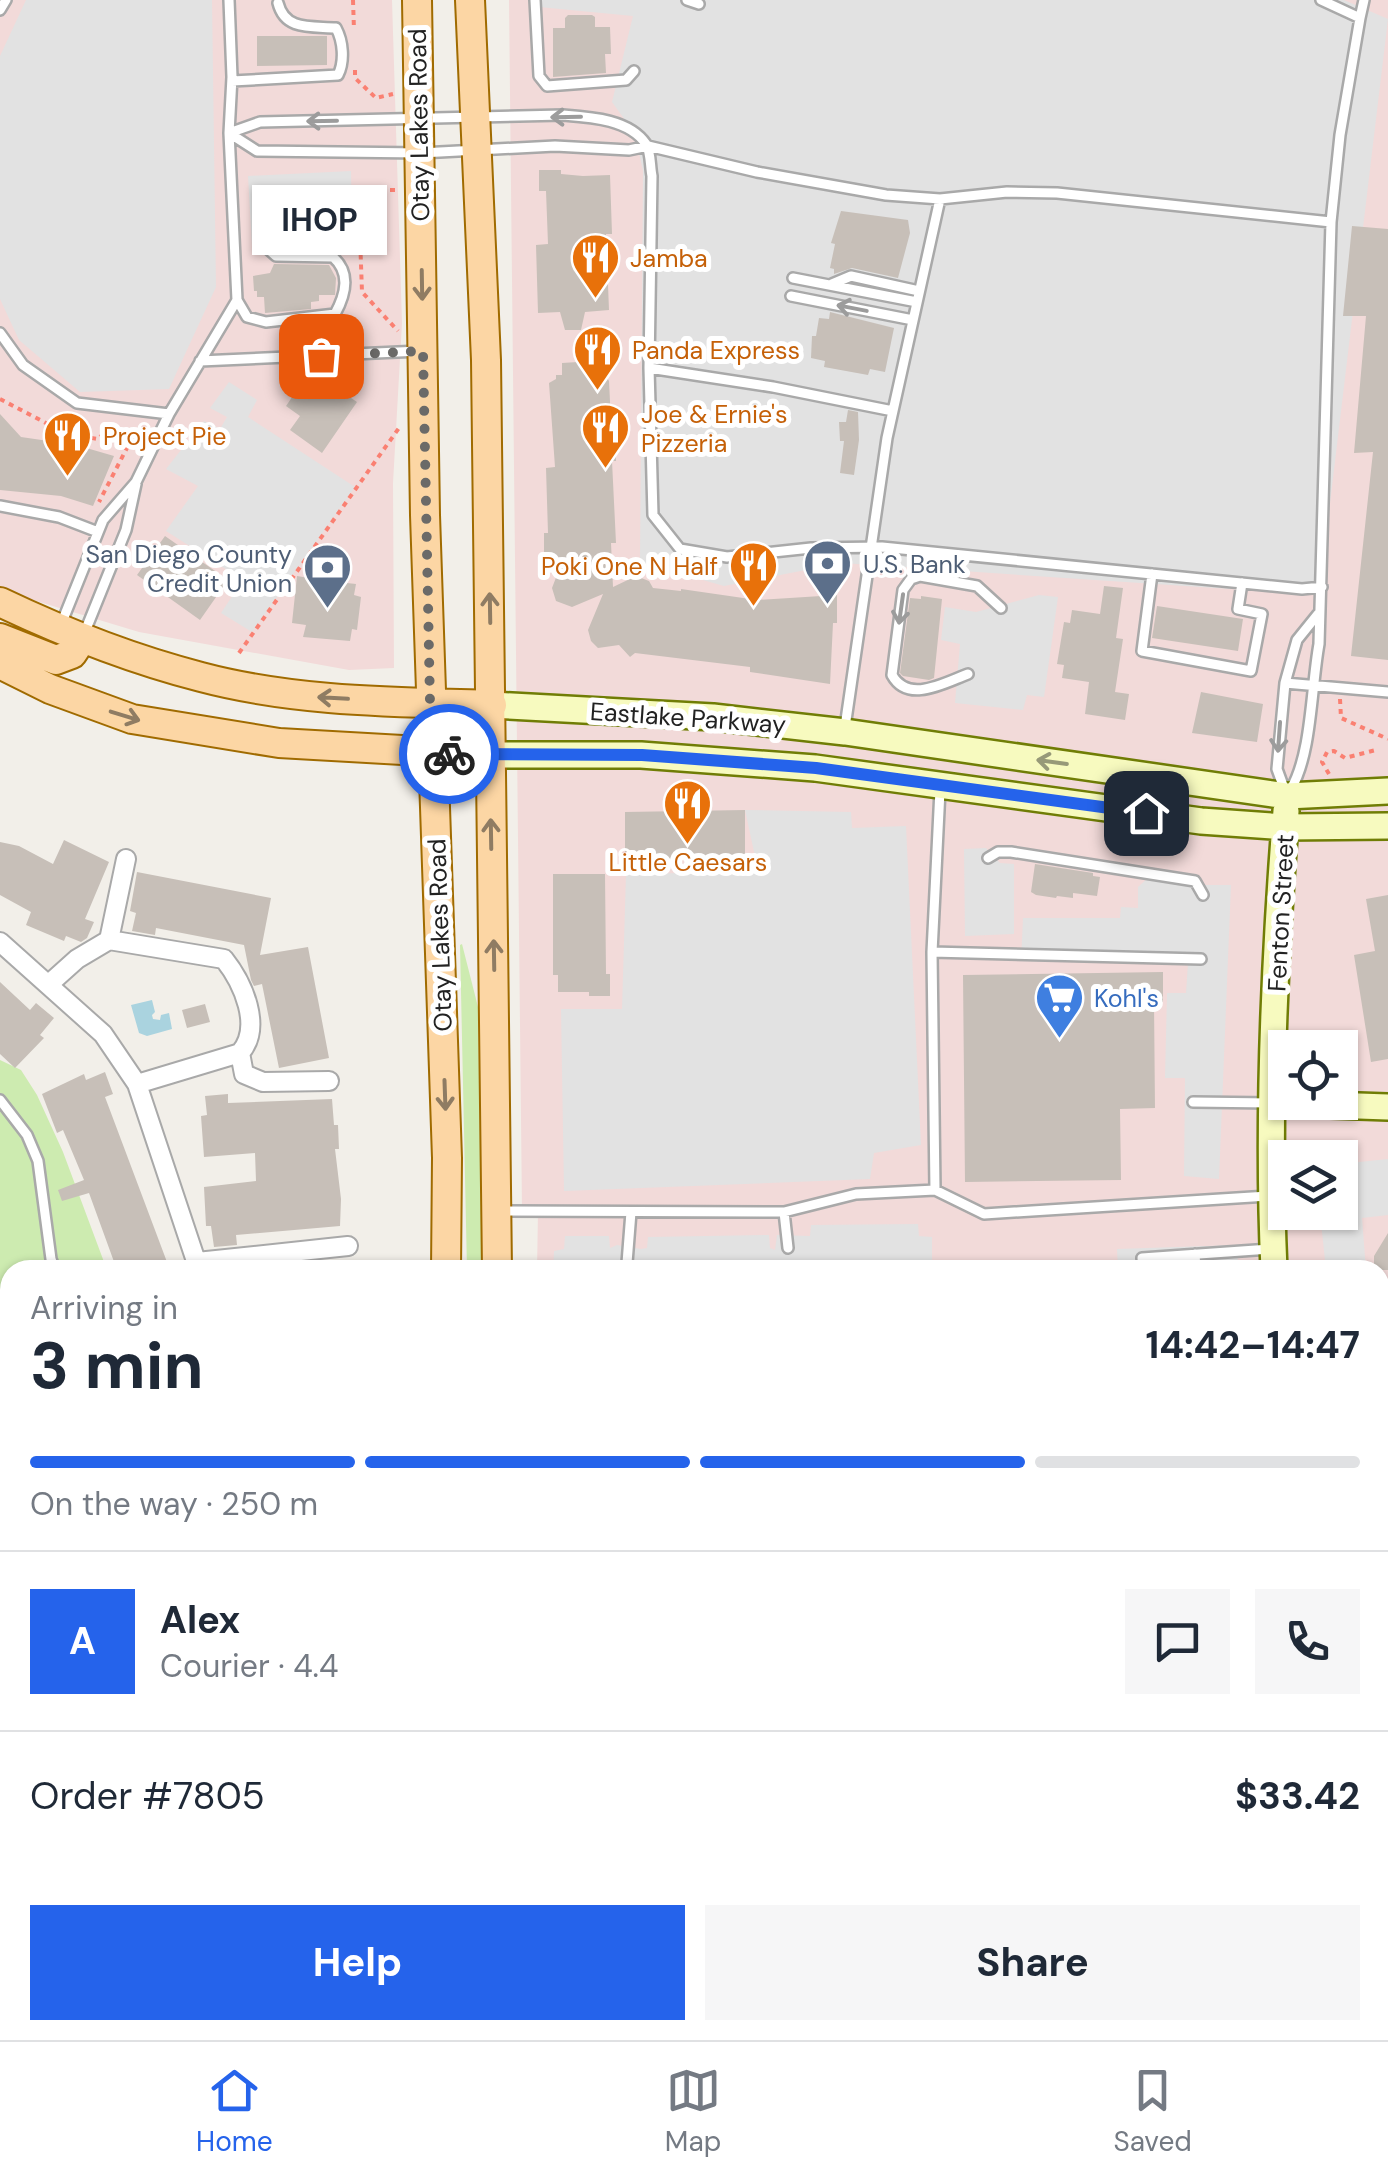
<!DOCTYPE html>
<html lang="en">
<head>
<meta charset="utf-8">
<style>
  :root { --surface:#fff; --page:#f6f6f7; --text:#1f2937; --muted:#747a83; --line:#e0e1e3; --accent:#2563eb }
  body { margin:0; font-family:"DM Sans",sans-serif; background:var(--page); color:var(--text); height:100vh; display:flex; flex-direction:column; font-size:38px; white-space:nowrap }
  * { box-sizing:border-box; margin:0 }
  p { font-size:32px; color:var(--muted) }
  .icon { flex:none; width:55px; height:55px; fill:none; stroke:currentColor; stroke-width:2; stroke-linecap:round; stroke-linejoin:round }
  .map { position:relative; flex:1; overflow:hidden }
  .details { position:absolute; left:0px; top:1260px; width:1390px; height:780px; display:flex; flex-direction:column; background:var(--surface); border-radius:30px 30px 0 0; box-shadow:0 2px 8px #0004 }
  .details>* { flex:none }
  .fabs { position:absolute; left:1268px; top:1030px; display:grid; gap:20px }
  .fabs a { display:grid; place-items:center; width:90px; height:90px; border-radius:0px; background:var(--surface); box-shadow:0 2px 8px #0004; font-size:50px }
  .pin { position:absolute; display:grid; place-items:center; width:85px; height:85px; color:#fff; margin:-42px; border-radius:20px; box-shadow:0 5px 15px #0006 }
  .courier { position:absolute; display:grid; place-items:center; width:100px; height:100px; margin:-50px; border:8px solid #2563eb; border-radius:50%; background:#fff; color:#222; box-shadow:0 2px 12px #0007 }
  .bubble { position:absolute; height:70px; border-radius:0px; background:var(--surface); box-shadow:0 2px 8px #0004; font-size:32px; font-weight:700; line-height:70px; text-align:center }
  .headline em { font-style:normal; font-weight:700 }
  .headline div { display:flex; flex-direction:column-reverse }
  .headline { display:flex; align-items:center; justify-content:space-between; height:170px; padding:0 30px }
  h1 { font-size:65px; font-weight:700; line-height:75px }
  .bar { display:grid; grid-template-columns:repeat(4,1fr); gap:15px 10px; align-content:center; height:120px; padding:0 30px }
  .bar i { height:12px; border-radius:8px; background:var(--line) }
  .bar .current { background:var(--accent) }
  .bar p { grid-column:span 4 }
  .line { display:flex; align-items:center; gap:25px; padding:0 30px; border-top:2px solid var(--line) }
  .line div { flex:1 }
  .round { display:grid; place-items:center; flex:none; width:105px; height:105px; border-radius:0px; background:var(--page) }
  .action { display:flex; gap:20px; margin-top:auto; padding:20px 30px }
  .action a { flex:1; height:115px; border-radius:0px; background:var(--accent); color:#fff; font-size:40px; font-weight:700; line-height:115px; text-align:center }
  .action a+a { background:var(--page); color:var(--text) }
  .dock { display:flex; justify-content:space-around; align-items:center; height:140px; border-top:2px solid var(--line); background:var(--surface); font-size:28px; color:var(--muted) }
  .dock a { display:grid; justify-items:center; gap:5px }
  .dock .current { color:var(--accent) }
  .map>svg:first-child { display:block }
  .commercial { fill:#f2dad9; fill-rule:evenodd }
  .grass { fill:#cdebb0 }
  .park { fill:#c8facc }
  .parking { fill:#e2e2e2 }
  .water { fill:#aad3df }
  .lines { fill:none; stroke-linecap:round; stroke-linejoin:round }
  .stream { stroke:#aad3df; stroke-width:5 }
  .building { fill:#c7bfb8 }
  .lane-casing { stroke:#a9a9a9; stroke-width:14 }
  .street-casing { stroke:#a9a9a9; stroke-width:22 }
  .secondary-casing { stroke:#707d05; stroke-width:30 }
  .primary-casing { stroke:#a06b00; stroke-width:32 }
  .path { stroke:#fa8072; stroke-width:4; stroke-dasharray:5 5; stroke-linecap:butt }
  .lane { stroke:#fff; stroke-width:9 }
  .street { stroke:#fff; stroke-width:18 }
  .secondary { stroke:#f7fabf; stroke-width:25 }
  .primary { stroke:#fcd6a4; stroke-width:28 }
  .oneway { stroke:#9c9c9c }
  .oneway2 { stroke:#8f7c63 }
  .oneway3 { stroke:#979978 }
  .done { stroke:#6b6a68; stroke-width:10; stroke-dasharray:0 18 }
  .route { stroke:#2563eb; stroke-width:12 }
  .labels { text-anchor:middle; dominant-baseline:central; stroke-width:10; stroke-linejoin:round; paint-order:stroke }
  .street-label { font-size:25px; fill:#222; stroke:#fff }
  .food-label { font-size:25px; fill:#c56008; stroke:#fff; text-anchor:start }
  .service-label { font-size:25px; fill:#4e5e75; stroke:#fff; text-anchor:end }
  .shop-label { font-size:25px; fill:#366cbe; stroke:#fff; text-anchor:start }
</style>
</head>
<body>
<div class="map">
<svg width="1388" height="2040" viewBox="0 0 1388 2040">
  <rect width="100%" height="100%" fill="#f2efe9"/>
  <path class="commercial" d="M0,0H392L402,323L393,483L394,668L349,670L139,632L0,590Z
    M509,0H1388V2040H456L458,2030H1380V1270H537L538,1212L522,1211ZM1285,1048H1340V1102H1285ZM1285,1158H1340V1212H1285Z"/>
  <path class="grass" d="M462,944L478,1007L482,1270H467L460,945Z
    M0,1060L21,1070L37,1095L63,1152L107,1270H10V1855L0,1857Z
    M10,1878V2030H54L52,2040H0V1879Z"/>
  <path class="park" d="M1388,1417V1519L1380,1520V1418Z"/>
  <path class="parking" d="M26,0H212L216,287L169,389L80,392L19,340L0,299V56Z
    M538,0H1344L1388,19L1319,595L842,563L724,586L640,562L643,171L635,134L612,102L633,16L539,7Z
    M351,171L352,236L334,237L326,245L252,246L248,176Z
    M229,382L257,400L248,417L355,487L252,632L221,613L243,580L166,531L198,486L166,469L204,421L220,429L227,417L210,408Z
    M1039,595L1058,597L1044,697L1027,695L1023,710L955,703L960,644L941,640L945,607L976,612Z
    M745,810L851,812L852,828L906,826L921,1145L874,1153L870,1179L564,1191L561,1009H622L626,874L745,872L756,861Z
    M986,848L1000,863L1014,864V934L965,936L964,849Z
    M1149,877L1192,885H1231L1219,1179L1184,1176L1185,1078H1165L1167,993H1186L1188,963L1021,961L1023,918H1120L1121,907L1138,908V887Z
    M1388,1159V1215L1362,1218L1366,1270H1326L1320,1213L1340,1212V1164Z
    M918,1224L919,1236L932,1237V1270H553L554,1251L564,1249L565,1236H609L610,1248L617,1245L641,1249L647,1248L648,1237L769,1235L770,1248L775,1250L777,1235L810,1236L811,1225Z
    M1237,1245L1238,1263L1222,1264L1221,1270H1118L1117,1249Z"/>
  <path class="water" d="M152,1000L155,1012L152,1015L153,1019L160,1020L161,1015L169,1013L172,1029L147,1036L139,1033L131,1005Z"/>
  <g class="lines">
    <path class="stream" d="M272,2040L274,2030"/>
  </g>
  <path class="building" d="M568,15H592L595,17V27H610L611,54H605L606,73L553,77V28H565V18Z
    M257,36H327V65L257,66Z
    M539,170H561V174L583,176L610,175L612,234H606L609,310L585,312L581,330H565L560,312L538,313L536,245L548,244L546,191H539Z
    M841,211L908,220L910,233L898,278L852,268L834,274V269L830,268L835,244L831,243Z
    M1352,226L1388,229V660L1351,656L1373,452L1354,453L1366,316H1343Z
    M274,264L329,265L336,278L335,295H319V301L311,302V309L265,313L264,297H257V291H254L253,276L270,273Z
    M830,312L894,328L885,372L870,369L868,375L824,367L825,361L811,358L812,336H816L819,318L829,319Z
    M594,361L597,375L605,374L609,381L611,422H614L616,461H612L616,543H611L613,587L636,576L649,581L653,588L681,591V589L757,600L837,595V623H833L830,684L750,672V667L635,653L630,657L619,645L598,648L591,641L588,630L603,594L572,607L556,601L552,588L557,575L544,562V533H548L546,468L555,467L549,383L556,379V375H562V363Z
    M306,377L320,386L324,380L357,402L322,453L290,430L300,416L286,406Z
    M848,410L858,412L859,440L854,475L840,473L844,441H840L839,422H846Z
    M0,414L21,437L76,445L114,456L93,506L61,496L0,490Z
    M165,536L228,580L200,620L137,575Z
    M310,567L348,572L347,583L356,584L354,595L361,597L357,630L352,629L350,641L303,637L306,625L292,623L297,576L309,578Z
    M1104,586L1123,588L1116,638L1123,639L1115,692L1129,694L1125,720L1085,714L1089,682L1062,678L1064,665L1057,664L1064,622L1070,623L1072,610L1100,614Z
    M921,596L942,599L934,678L929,680L903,676L900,673L910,598L921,599Z
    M1157,606L1243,619L1238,651L1152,638Z
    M1201,692L1263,704L1257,742L1192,733Z
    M745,810V863L719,864V858L640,859V852H625V812Z
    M64,840L109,862L85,919L94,922L87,938L81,942L66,936L64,941L26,925L31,912L0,895V842L19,846L53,864Z
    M1035,864L1093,873V876L1100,877L1097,896L1073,893V898L1057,896L1056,898L1036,895L1031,892Z
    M137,872L271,898L260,955L308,947L329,1058L279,1068L262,984L254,986L251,980L244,945L156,928L155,935L132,931L136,913L130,911Z
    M553,874H605L606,974H610V996H589V992H558V975H553Z
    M1388,895V1059L1371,1062L1354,955L1375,951L1366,899Z
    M1163,972V1002H1154L1155,1108L1120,1109L1121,1180L965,1182L963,975Z
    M0,982L30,1010L36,1003L54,1018L40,1035L44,1038L15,1068L0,1054Z
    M205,1004L210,1022L187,1028L182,1010Z
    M105,1072L113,1094L105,1097L170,1270H117L89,1193L62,1201L58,1190L84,1180L63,1130L57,1133L42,1094L84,1074L86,1080Z
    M228,1094V1103L332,1099L334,1125H338L339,1149H335L341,1199L340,1226L236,1235L237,1245L214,1247L211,1226H206L204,1187L256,1181L255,1153L204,1157L201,1116L207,1115L205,1096Z
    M1388,1233V1270H1374V1256Z"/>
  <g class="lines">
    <defs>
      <path id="lane" d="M535,0L539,76L547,86L626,80L634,71
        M687,0L699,4
        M0,10L6,0
        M1360,18L1364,0
        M232,81L338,75C345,61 343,41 336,28C311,26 285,31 278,3
        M793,278L917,302
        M832,284L851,276L919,291
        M791,296L913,320
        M237,300L247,317L266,322L335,314C346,294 351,273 333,257L276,256L260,242
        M291,322L318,330L335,322V314
        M0,333L23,365L77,403L169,414L237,300L229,133L232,77L229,0
        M200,361L420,351
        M649,368L773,387L893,411
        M0,506L59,517L98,532
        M1152,574L1142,651L1251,671L1262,614L1238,609L1242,583
        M1322,587L1302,589L882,547L811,548L727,557L680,549L653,515L649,368L652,176C650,167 651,152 646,144C629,119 590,117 563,115L260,122L229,133L257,151L421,153L555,146L629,150L648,146L757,172L886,195L940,199L1007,192L1057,193L1331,222
        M60,627L103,520L136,482L169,414
        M84,634L126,530L136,484
        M968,674C944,683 908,704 892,675L903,590L911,579L920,576L977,586L1001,608
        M1285,683L1388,692
        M845,727L887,438L940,199
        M1291,789C1312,753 1311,688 1319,644L1331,222L1340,135L1360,18L1321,0
        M1285,791L1277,769L1285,683L1297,640L1318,614
        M988,858L998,852H1011L1195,881L1203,895
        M932,952L940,790
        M1201,959L932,952L935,1190L984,1214L1268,1196
        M0,1100L27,1135L38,1161L51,1259L55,1270
        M1193,1102L1271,1103
        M500,1211L784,1212L856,1194L935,1190
        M784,1212L788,1248
        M1195,1254L1196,1270
        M627,1263L631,1212
        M1143,1270L1142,1258L1270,1249
        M1380,1660L1388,1659
        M1380,1733L1388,1732
        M0,1809L10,1798
        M0,1846L10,1860
        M0,1909L10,1901
        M751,2040L752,2030
        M997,2040L998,2030
        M1061,2040L1063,2030"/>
      <path id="street" d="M109,940L126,859
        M0,942L103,1034L137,1084L199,1270
        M48,985L77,959L109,940L224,959C243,983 263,1027 240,1053L137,1084
        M240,1053L244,1074L263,1082L329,1081
        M197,1262L348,1246
        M0,1861H10
        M159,2040L161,2030"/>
      <path id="secondary" d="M492,705L713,717L845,732L1287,796L1388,791
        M490,755H641L815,768L1201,821L1285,827L1388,826
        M1272,1103L1388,1107
        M1274,1270C1267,1118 1274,963 1286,811
        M1109,2030L1161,2040
        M1309,2040L1311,2030"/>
      <path id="primary" d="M417,0L425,515L447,1158L446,1270
        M470,0L486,360L497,1270
        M0,602C65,633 131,659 201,677C295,702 395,702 492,705
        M0,638L56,660L72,654L82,639
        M0,664L50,689L132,719L279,743L490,755
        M369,2040L371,2030
        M419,2040L421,2030"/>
    </defs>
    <use href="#lane" class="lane-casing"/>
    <use href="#street" class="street-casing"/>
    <use href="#secondary" class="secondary-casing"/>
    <use href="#primary" class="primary-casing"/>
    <path class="path" d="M353,0L354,30
      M355,70V78L376,98L393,94
      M395,190H376L359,209L362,292L398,331
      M0,399L67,434L98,439L106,431L118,433L130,442L99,502
      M239,653L399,428
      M1340,699L1341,718L1388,739
      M1329,774L1322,762L1327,752L1334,751L1345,758L1376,750
      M1380,1442L1388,1440"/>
    <use href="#lane" class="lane"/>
    <use href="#street" class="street"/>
    <use href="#secondary" class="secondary"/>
    <use href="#primary" class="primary"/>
  </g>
  <defs><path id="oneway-shaft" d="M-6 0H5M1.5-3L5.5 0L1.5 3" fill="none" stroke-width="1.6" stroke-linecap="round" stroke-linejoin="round" transform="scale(2.5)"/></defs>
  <g class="oneway">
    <use href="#oneway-shaft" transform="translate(566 117) rotate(179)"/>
    <use href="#oneway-shaft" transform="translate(322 121) rotate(179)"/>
    <use href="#oneway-shaft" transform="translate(852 308) rotate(-169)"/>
    <use href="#oneway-shaft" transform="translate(901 609) rotate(98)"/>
    <use href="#oneway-shaft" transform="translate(1279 737) rotate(94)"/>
  </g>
  <g class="oneway2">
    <use href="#oneway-shaft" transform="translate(422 285) rotate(89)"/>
    <use href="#oneway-shaft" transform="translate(490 608) rotate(-91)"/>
    <use href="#oneway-shaft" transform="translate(333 698) rotate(-177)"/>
    <use href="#oneway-shaft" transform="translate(125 716) rotate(17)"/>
    <use href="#oneway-shaft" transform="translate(491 834) rotate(-91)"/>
    <use href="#oneway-shaft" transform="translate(494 955) rotate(-91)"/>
    <use href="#oneway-shaft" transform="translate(445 1095) rotate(88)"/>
  </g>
  <use class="oneway3" href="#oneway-shaft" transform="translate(1052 762) rotate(-172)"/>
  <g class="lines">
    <path class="done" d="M321,356L423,351L430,703L434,753L449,754"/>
    <path class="route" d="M449,754L642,755L816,768L1146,813"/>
  </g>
  <defs>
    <symbol id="restaurant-pin" viewBox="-11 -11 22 30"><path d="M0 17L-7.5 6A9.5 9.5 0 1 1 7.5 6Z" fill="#e8710a" stroke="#fff"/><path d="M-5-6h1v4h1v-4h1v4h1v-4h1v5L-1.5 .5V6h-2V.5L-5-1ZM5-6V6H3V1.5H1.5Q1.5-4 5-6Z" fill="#fff"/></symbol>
    <symbol id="bank-pin" viewBox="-11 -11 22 30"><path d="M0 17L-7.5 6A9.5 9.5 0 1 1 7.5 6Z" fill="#5c6f8a" stroke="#fff"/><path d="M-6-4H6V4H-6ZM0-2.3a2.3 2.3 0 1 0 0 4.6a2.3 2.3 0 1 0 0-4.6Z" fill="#fff"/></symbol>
    <symbol id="supermarket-pin" viewBox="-11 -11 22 30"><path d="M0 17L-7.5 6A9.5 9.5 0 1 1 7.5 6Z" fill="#3f7fe0" stroke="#fff"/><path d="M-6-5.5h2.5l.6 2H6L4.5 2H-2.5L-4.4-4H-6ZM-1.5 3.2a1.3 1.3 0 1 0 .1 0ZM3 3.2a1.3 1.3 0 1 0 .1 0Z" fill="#fff"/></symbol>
  </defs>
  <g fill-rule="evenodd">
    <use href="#restaurant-pin" x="568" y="230" width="55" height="75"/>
    <use href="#restaurant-pin" x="570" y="322" width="55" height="75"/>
    <use href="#restaurant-pin" x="578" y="400" width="55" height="75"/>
    <use href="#restaurant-pin" x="40" y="408" width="55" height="75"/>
    <use href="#bank-pin" x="800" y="536" width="55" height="75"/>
    <use href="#restaurant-pin" x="726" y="538" width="55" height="75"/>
    <use href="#bank-pin" x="300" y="540" width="55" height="75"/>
    <use href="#restaurant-pin" x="660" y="776" width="55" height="75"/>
    <use href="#supermarket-pin" x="1032" y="970" width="55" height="75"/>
  </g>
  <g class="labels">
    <g class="street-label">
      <text transform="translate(419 125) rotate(-91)">Otay Lakes Road</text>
      <text transform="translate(688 718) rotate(4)">Eastlake Parkway</text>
      <text transform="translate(1281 913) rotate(-87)">Fenton Street</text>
      <text transform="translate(440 935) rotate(-92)">Otay Lakes Road</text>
    </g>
    <g class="food-label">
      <text x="630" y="258">Jamba</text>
      <text x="632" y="350">Panda Express</text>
      <text x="641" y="414">Joe &amp; Ernie's<tspan x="641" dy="29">Pizzeria</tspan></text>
      <text x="103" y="436">Project Pie</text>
      <text x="718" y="566" text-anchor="end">Poki One N Half</text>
      <text x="688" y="862" text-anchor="middle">Little Caesars</text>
    </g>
    <g class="service-label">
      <text x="292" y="554">San Diego County<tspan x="292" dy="29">Credit Union</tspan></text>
      <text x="863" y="564" text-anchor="start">U.S. Bank</text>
    </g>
    <g class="shop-label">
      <text x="1094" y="998">Kohl's</text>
    </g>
  </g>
</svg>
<div class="fabs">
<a><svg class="icon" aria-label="locate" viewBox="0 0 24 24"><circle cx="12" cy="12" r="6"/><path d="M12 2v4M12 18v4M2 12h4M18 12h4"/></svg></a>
<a><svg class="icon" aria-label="layers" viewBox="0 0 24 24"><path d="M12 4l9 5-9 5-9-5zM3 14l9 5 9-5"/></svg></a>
</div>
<div class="pin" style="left:321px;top:356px;background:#ea580c"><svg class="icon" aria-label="bag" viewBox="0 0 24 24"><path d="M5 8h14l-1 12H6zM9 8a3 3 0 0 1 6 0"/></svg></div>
<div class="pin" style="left:1146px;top:813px;background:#1f2937"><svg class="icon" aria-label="home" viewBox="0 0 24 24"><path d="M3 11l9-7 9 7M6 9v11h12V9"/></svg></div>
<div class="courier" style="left:449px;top:754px"><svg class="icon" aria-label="bike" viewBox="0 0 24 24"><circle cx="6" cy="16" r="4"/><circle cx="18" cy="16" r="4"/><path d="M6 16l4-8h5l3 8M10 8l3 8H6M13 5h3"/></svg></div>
<div class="bubble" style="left:252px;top:185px;width:135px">IHOP</div>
<section class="details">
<div class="headline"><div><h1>3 min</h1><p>Arriving in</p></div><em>14:42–14:47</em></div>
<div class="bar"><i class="current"></i><i class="current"></i><i class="current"></i><i></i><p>On the way · 250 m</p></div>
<div class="line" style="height:180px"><b class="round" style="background:var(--accent);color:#fff">A</b><div><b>Alex</b><p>Courier · 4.4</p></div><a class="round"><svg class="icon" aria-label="chat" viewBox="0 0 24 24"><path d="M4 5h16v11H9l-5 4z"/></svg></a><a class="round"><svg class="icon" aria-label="phone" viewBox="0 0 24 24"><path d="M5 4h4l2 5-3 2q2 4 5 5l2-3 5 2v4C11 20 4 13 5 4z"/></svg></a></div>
<div class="line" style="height:130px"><div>Order #7805</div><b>$33.42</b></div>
<div class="action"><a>Help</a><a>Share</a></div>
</section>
</div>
<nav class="dock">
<a class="current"><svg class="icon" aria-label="home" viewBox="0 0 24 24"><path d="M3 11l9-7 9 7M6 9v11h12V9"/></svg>Home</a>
<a><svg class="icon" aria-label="map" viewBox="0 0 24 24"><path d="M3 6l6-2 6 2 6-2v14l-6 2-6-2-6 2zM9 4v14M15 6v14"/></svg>Map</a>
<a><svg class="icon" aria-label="saved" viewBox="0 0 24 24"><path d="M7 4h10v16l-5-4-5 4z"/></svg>Saved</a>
</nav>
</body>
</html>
